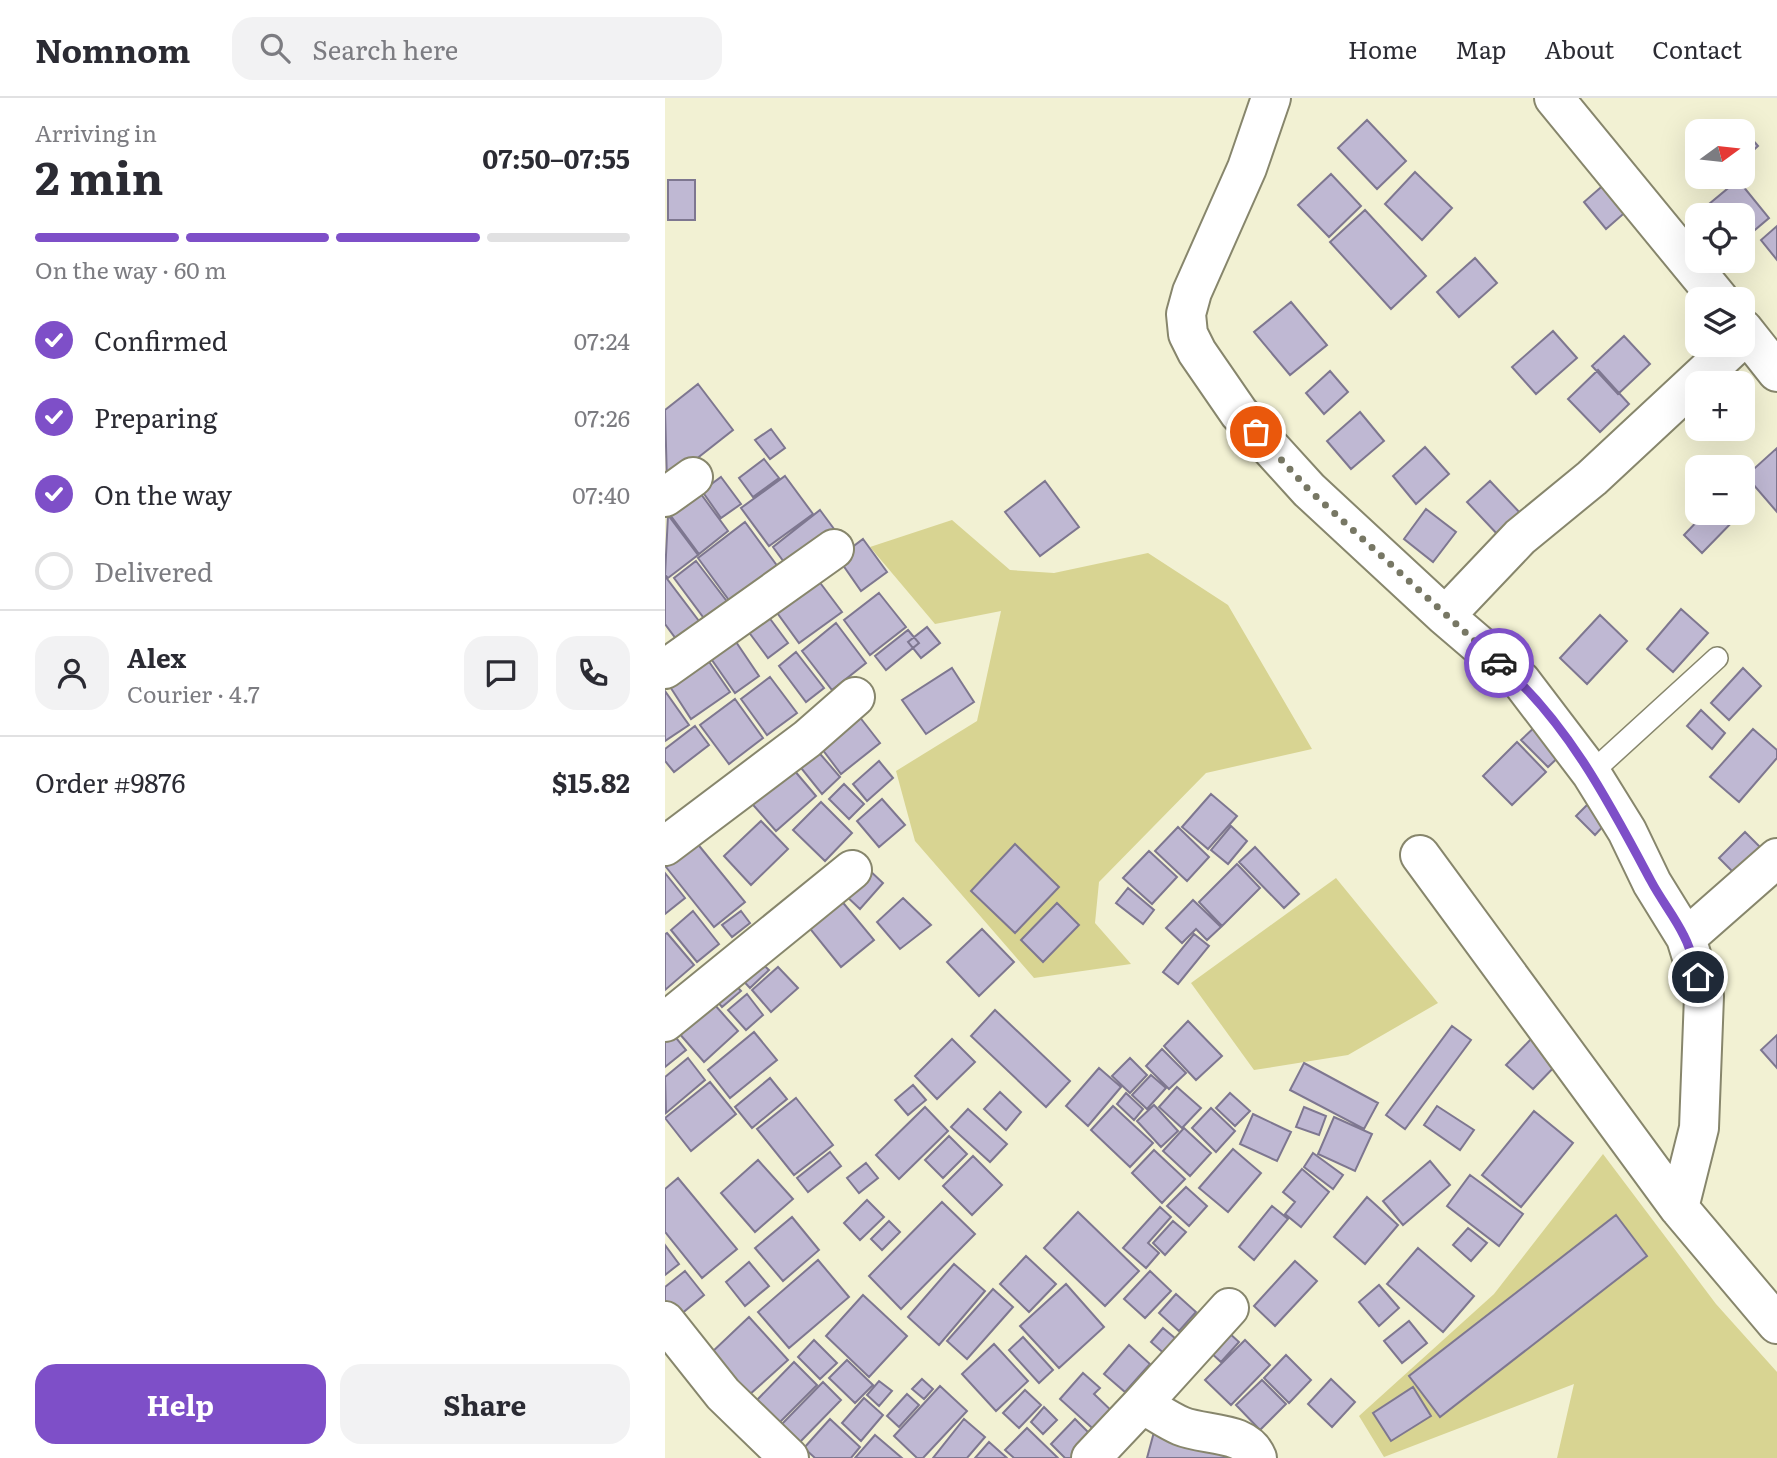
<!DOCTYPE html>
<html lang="en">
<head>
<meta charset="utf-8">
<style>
  :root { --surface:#fff; --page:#f2f2f3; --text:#2b2b33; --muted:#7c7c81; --line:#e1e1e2; --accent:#7e4fc8 }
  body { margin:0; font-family:Literata,serif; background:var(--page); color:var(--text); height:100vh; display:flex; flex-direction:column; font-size:26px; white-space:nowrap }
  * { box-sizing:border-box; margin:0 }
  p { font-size:23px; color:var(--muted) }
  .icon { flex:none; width:38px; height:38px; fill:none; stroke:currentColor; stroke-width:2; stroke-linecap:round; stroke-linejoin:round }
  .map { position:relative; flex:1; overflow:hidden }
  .side { display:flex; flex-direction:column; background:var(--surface); width:665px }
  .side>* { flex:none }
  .needle { width:46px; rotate:75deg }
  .fabs { position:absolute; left:1020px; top:21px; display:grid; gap:14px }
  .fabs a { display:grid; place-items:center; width:70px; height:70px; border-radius:14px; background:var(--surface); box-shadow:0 7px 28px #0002; font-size:35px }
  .pin { position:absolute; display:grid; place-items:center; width:60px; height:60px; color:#fff; margin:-30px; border:4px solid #fff; border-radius:50%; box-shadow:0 2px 7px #0007 }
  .courier { position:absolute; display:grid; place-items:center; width:70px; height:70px; margin:-35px; border:5px solid #7e4fc8; border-radius:50%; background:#fff; color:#222; box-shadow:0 2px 9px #0007 }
  .headline em { font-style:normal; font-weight:700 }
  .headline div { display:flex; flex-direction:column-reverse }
  .headline { display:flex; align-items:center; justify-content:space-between; height:119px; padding:0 35px }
  h1 { font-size:46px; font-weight:700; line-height:52px }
  .bar { display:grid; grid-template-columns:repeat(4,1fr); gap:10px 7px; align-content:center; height:84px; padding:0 35px }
  .bar i { height:9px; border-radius:5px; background:var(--line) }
  .bar .current { background:var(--accent) }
  .bar p { grid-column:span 4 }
  .line { display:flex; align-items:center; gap:18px; padding:0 35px; border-top:2px solid var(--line) }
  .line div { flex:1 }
  .round { display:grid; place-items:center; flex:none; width:74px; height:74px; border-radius:21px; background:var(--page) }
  ol { padding:0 35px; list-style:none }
  li { display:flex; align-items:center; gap:21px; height:77px }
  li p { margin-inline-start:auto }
  li .icon { padding:7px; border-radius:50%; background:var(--accent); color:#fff; stroke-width:4 }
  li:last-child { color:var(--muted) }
  li i { width:38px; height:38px; border:4px solid var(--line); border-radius:50% }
  .button { display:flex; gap:14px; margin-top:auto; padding:14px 35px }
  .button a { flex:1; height:80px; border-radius:21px; background:var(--accent); color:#fff; font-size:28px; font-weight:700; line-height:80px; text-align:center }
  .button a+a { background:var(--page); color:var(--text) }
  header { display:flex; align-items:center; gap:42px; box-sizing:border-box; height:98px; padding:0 35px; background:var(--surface); border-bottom:2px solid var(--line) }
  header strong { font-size:33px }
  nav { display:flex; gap:38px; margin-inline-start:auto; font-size:24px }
  .search { width:490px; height:63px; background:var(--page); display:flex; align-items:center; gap:18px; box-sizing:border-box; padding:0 24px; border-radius:21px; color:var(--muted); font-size:26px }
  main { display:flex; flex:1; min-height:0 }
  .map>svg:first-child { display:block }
  .green { fill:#d8d492 }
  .building { fill:#bfb8d3; stroke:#7e7790; stroke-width:2 }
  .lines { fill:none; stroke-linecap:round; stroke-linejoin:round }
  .lane-casing { stroke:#87866c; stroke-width:24 }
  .street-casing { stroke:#87866c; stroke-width:42 }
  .lane { stroke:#fff; stroke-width:21 }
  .street { stroke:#fff; stroke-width:38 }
  .done { stroke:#777764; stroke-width:7; stroke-dasharray:0 12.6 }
  .route { stroke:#7e4fc8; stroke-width:9 }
</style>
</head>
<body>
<header>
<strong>Nomnom</strong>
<div class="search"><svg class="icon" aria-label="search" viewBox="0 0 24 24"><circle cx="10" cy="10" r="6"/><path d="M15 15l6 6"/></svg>Search here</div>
<nav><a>Home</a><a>Map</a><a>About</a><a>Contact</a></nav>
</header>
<main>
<section class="side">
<div class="headline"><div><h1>2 min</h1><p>Arriving in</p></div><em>07:50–07:55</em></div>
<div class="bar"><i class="current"></i><i class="current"></i><i class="current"></i><i></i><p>On the way · 60 m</p></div>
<ol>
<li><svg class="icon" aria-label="check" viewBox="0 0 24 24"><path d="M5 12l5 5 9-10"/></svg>Confirmed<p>07:24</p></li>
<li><svg class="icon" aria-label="check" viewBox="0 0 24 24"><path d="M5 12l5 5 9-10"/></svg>Preparing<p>07:26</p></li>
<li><svg class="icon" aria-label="check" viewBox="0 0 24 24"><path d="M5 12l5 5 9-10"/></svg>On the way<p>07:40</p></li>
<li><i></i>Delivered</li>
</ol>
<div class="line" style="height:126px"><a class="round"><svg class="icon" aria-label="person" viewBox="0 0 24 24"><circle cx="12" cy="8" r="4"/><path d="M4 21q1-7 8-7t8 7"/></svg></a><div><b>Alex</b><p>Courier · 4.7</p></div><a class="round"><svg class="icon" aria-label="chat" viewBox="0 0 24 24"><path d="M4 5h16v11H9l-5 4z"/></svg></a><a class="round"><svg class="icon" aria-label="phone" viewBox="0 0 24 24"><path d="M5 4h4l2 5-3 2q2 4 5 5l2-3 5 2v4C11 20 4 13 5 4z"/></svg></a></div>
<div class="line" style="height:91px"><div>Order #9876</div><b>$15.82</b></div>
<div class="button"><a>Help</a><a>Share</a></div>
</section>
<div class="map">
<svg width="1112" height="1360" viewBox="0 0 1112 1360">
  <rect width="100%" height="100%" fill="#f2f1d3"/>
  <path class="green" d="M287,422L345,472L389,475L483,455L563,507L647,651L541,675L434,784L430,825L466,866L369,880L250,743L231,673L312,623L336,513L270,526L205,449Z
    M671,780L773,905L683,957L589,972L526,885Z
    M938,1056L1051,1206L1112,1274V1360H892L909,1286L719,1359L694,1318L829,1196Z"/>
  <path class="building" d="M702,22L741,63L712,91L673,50Z
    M1071,23L1093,48L1078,62V33H1060Z
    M750,74L787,110L757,142L720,106Z
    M666,76L696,108L664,139L633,107Z
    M3,82H30V122H3Z
    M1073,82L1104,120L1078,142V117H1032V129L1026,121Z
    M942,84L964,111L941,131L919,104Z
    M700,112L761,178L726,211L665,144Z
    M1112,128V162L1096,142Z
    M810,160L832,185L794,219L772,194Z
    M626,204L662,247L625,277L589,234Z
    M888,233L912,260L871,296L847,269Z
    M959,238L985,266L953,296L927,268Z
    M933,272L964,306L935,334L903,301Z
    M665,273L683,294L659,316L641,295Z
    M33,286L68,332L2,384L0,312Z
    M695,314L719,343L686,371L662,343Z
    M106,331L120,350L105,361L90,342Z
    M760,349L784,376L751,406L728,378Z
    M1112,350V414L1081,378Z
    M99,361L114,380L88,399L74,380Z
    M120,378L148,416L104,448L76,410Z
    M56,379L76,406L56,420L37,393Z
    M380,383L414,429L375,458L340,414Z
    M825,383L857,417L834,438L802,404Z
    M33,392L63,433L34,456L3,414Z
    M761,411L791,434L768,464L739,441Z
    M155,412L175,439L127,475L108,449Z
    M1040,415H1076L1037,455L1019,437Z
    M3,417L33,457L3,480L0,477Z
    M80,424L116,473L69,509L33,460Z
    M198,441L222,474L196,493L173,460Z
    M31,463L67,510L44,527L9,480Z
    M147,474L177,514L134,545L105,505Z
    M0,478L40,531L17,549L0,526Z
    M214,495L241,529L205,557L179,522Z
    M1016,511L1043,535L1008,574L982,551Z
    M935,517L962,543L922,586L895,560Z
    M103,518L123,545L103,560L83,533Z
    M171,525L201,565L167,592L137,553Z
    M262,529L275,545L256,560L243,544Z
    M243,532L254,545L221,572L210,558Z
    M65,535L94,578L70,595L40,552Z
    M131,554L159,590L141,604L114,568Z
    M38,555L65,594L26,621L0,581Z
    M287,570L309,604L261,636L237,602Z
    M1078,570L1096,588L1064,622L1046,605Z
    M105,579L132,615L102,637L76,601Z
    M0,593L24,627L0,643Z
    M70,601L98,640L64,666L35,627Z
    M1036,612L1060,635L1047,651L1022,628Z
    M190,613L215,645L176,676L151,643Z
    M872,627L899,654L883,669L856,642Z
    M30,628L44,647L9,674L0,663V651Z
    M1088,631L1112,652V660L1074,704L1045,679Z
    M852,644L881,674L847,707L818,678Z
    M150,650L175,679L157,696L132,665Z
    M214,663L228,680L202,703L188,686Z
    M123,665L151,698L111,733L82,700Z
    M179,686L199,706L184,721L164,701Z
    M546,696L572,718L543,751L517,729Z
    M217,701L240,727L214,749L192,723Z
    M156,704L187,735L160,763L128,732Z
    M925,704L943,723L930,737L911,718Z
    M96,723L123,751L86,787L59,758Z
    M566,728L582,743L563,766L546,752Z
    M513,729L544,759L522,783L490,753Z
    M1080,734L1105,759L1079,785L1054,760Z
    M31,744L80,804L49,829L1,769Z
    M350,746L394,789L350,835L306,793Z
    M590,749L634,796L619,810L574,764Z
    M484,753L512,779L487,806L458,780Z
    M572,766L595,790L557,828L534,804Z
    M202,770L218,785L195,811L178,795Z
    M0,775L20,800L0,816Z
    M463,790L489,812L478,826L451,805Z
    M170,795L209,842L176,869L138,822Z
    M238,800L266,827L235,851L212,824Z
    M528,802L556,829L542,842L531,831L517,845L501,830Z
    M392,805L414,827L378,864L356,842Z
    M28,813L54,846L32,864L6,832Z
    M76,813L85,825L67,839L57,827Z
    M317,831L349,864L314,898L282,864Z
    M2,835L29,867L0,892V836Z
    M529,836L544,848L513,886L498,874Z
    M90,859L104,872L85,890L72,876Z
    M113,869L133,890L106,914L87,892Z
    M65,881L76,893L57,909L46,896Z
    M82,896L98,917L81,932L63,912Z
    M41,897L73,933L39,964L7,927Z
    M330,912L405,983L381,1009L306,938Z
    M523,923L557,958L531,982L499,948Z
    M787,928L806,942L740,1031L721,1017Z
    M3,930L21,952L0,969V932Z
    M89,934L112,962L65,1000L43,972Z
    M1112,937V970L1096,952Z
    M868,939L894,964L868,991L841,967Z
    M287,941L310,964L272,1001L250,978Z
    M497,951L521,975L504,991L481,968Z
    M23,960L40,982L1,1015L0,979Z
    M465,960L482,977L465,995L447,978Z
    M639,965L713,1005L699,1031L625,992Z
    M434,970L456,989L423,1028L401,1008Z
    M486,977L501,990L482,1011L467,997Z
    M105,980L122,1001L87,1030L70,1009Z
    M45,984L71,1016L26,1053L0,1020Z
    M248,987L261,1002L243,1017L230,1002Z
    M512,989L536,1010L517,1030L494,1009Z
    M335,994L356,1014L341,1032L319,1011Z
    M461,995L478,1011L469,1022L452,1006Z
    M565,995L585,1013L570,1028L551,1010Z
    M131,1000L168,1047L129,1077L92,1031Z
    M489,1007L513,1033L496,1049L472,1023Z
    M448,1008L488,1045L465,1069L426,1032Z
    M772,1008L809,1032L795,1052L759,1027Z
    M260,1009L283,1033L234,1081L211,1057Z
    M639,1009L661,1018L654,1037L631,1029Z
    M546,1010L570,1033L551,1054L527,1030Z
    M303,1011L342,1046L325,1064L286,1029Z
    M869,1013L908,1045L856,1109L817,1077Z
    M588,1016L626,1034L612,1063L575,1046Z
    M669,1019L707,1036L690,1073L653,1056Z
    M519,1030L546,1055L525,1078L498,1053Z
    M284,1038L302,1056L278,1080L260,1062Z
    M568,1051L596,1075L563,1114L534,1090Z
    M489,1052L520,1081L497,1105L467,1075Z
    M165,1054L176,1068L143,1094L132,1080Z
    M648,1055L678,1077L668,1091L639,1069Z
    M308,1058L337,1087L307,1117L278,1088Z
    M93,1062L128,1101L90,1134L56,1095Z
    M765,1063L785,1087L738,1127L718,1103Z
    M201,1065L213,1080L194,1095L182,1080Z
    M637,1071L664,1094L636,1129L620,1116L630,1104L618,1094Z
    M805,1077L858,1116L834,1148L782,1108Z
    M13,1080L72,1151L37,1180L0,1134V1091Z
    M521,1089L542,1108L524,1128L502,1108Z
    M702,1099L733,1127L700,1166L669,1139Z
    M202,1102L219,1119L195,1142L179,1125Z
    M277,1104L310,1136L236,1211L204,1178Z
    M607,1108L623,1121L589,1162L574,1149Z
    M495,1109L506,1119L483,1145L494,1155L481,1170L458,1150Z
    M413,1114L474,1173L440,1208L379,1150Z
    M951,1117L982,1158L775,1319L744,1278Z
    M127,1119L154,1152L118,1183L90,1150Z
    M224,1123L235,1134L217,1152L206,1141Z
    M508,1123L521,1134L500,1157L488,1145Z
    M803,1130L822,1145L806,1163L788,1147Z
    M0,1147L14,1166L0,1177Z
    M753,1150L809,1198L778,1234L722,1186Z
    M361,1158L391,1186L364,1214L335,1186Z
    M153,1162L184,1199L124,1250L93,1214Z
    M630,1163L652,1183L610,1228L589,1208Z
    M84,1164L104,1188L80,1208L61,1184Z
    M289,1166L320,1193L274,1247L243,1219Z
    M20,1173L39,1197L9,1222L0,1211V1189Z
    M485,1173L506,1193L480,1220L459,1201Z
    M401,1186L439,1229L394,1270L355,1228Z
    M714,1187L734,1210L714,1228L694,1204Z
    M328,1191L348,1209L302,1261L282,1243Z
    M511,1196L531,1214L514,1233L494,1215Z
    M198,1197L242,1238L204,1279L161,1238Z
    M84,1219L123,1262L84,1297L46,1255Z
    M744,1223L762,1245L737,1265L719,1243Z
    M498,1230L511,1241L510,1265L486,1244Z
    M563,1234L574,1244L556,1264L545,1254Z
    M358,1239L388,1272L374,1285L344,1252Z
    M149,1242L172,1265L155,1281L133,1259Z
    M580,1242L605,1267L566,1307L540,1282Z
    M329,1246L363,1283L331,1313L297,1276Z
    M464,1247L485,1266L460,1294L439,1276Z
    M621,1257L646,1282L624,1305L599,1280Z
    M182,1262L208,1287L190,1305L164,1280Z
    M129,1264L152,1287L114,1325L91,1303Z
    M418,1275L435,1290L429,1296L452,1318L435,1337L395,1301Z
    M257,1281L268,1291L259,1301L247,1291Z
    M666,1281L690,1304L667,1329L643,1306Z
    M597,1282L621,1306L595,1332L571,1307Z
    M214,1283L227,1293L214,1308L202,1297Z
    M158,1284L176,1302L134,1345L116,1327Z
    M275,1288L302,1313L258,1360H252L229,1338Z
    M748,1289L766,1318L726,1343L708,1315Z
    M360,1292L376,1307L354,1330L338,1315Z
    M242,1296L254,1307L234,1329L222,1318Z
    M199,1300L218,1317L196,1343L177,1325Z
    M379,1309L392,1322L378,1336L366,1324Z
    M165,1321L195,1349L186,1360H150L139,1350Z
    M299,1321L320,1339L302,1360H268Z
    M410,1321L434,1345L419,1360H400L386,1346Z
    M362,1330L393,1360H349L340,1352Z
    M489,1334L568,1360H482Z
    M210,1337L237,1360H190Z
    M324,1344L342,1360H310Z"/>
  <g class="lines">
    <defs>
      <path id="lane" d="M926,675L1052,560"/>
      <path id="street" d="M606,0L582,70L527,194L521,216L523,236L532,254L574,315L644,392L780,518L856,583L926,675L962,733L987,785L1021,840L1039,898L1034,1030L1014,1110
        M889,0L1054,201
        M1078,231L1112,274
        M0,399L28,379
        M780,518L855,439L927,380L1070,247
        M0,571L169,451
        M0,748L142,641L190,599
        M755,757L1014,1110L1112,1226
        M1021,840L1112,760
        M0,924L187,772
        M564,1210L477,1306C490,1313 502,1322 516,1328C540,1338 581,1332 592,1360
        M0,1223L58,1296L124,1360
        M426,1360L477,1306"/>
    </defs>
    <use href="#lane" class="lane-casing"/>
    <use href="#street" class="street-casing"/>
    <use href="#lane" class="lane"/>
    <use href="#street" class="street"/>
  </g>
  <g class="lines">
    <path class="done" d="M591,334L644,392L834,565"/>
    <path class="route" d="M834,565C902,623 945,706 986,783C996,802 1010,819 1019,838C1026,851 1029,866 1033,879"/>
  </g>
</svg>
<div class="fabs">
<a><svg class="needle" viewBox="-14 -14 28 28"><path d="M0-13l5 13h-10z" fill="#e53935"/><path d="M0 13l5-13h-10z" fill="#7c7c81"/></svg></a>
<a><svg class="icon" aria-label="locate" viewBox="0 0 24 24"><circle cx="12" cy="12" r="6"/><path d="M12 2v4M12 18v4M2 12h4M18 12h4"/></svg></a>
<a><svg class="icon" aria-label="layers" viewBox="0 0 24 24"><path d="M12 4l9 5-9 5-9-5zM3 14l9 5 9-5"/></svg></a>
<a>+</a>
<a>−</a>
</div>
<div class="pin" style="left:591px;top:334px;background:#ea580c"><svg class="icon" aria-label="bag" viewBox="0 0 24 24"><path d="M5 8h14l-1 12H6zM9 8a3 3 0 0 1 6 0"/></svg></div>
<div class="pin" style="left:1033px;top:879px;background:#1f2937"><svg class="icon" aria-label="home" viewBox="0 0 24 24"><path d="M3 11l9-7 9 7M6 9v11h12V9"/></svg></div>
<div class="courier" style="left:834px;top:565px"><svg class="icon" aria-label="car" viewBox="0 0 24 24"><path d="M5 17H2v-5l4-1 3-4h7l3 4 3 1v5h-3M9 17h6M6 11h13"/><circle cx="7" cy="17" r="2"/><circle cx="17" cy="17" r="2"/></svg></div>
</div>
</main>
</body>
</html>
